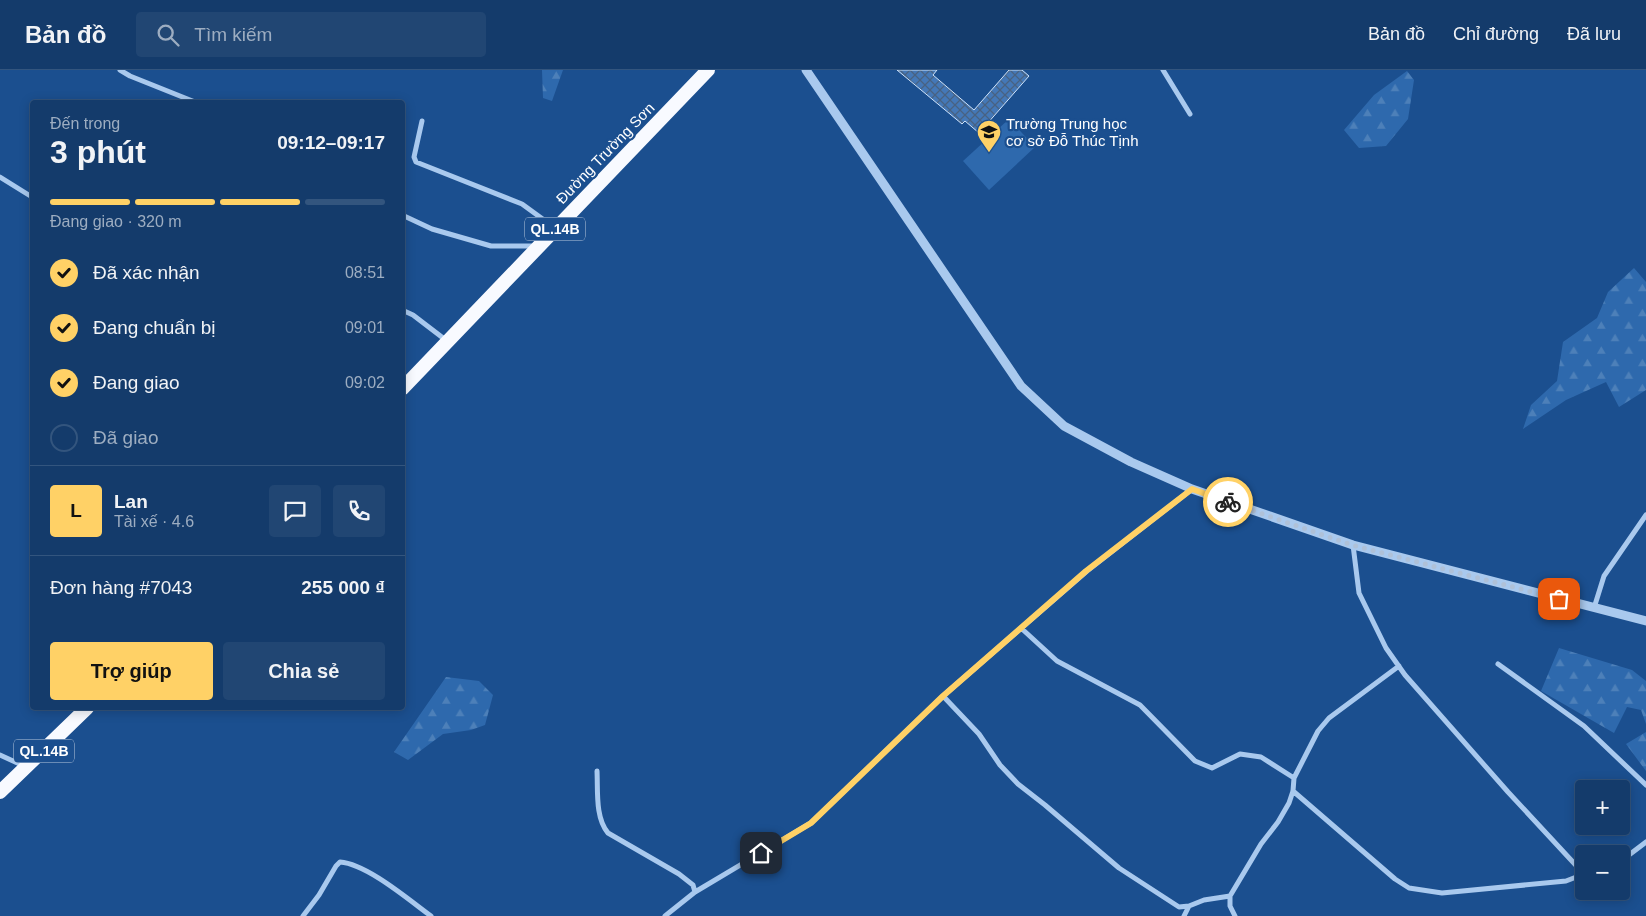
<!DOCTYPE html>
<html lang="vi">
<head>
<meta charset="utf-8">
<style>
  :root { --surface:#143b6b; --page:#214673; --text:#f1f3f6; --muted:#9dadc1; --line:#33557e; --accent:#ffd166 }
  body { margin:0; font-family:Helvetica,sans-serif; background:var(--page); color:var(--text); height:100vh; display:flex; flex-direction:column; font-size:19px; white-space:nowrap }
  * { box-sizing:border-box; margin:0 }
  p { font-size:16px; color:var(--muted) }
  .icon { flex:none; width:28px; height:28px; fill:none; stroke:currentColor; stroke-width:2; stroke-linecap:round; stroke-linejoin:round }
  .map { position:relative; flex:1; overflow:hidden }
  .details { position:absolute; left:30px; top:30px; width:375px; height:610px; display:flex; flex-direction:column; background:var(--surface); border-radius:5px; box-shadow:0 2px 12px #0003,0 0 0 1px var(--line) }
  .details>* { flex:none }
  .tools { position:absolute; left:1575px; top:710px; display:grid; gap:10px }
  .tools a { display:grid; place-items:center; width:55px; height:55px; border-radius:5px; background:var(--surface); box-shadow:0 2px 12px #0003,0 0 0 1px var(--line); font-size:25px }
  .pin { position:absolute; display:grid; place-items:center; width:42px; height:42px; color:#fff; margin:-21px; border-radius:10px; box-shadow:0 2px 8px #0006 }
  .courier { position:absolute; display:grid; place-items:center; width:50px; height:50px; margin:-25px; border:4px solid #ffd166; border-radius:50%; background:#fff; color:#222; box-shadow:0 1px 6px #0007 }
  .summary em { font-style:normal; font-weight:800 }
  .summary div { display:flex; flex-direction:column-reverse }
  .summary { display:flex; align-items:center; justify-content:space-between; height:85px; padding:0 20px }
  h1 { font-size:32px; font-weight:800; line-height:38px }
  .bar { display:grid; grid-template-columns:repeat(4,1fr); gap:8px 5px; align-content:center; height:60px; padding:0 20px }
  .bar i { height:6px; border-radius:4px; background:var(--line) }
  .bar .selected { background:var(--accent) }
  .bar p { grid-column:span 4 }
  .line { display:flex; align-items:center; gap:12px; padding:0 20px; border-top:1px solid var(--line) }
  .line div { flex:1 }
  .round { display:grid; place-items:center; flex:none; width:52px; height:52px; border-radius:5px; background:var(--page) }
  ol { padding:0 20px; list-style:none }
  li { display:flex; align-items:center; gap:15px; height:55px }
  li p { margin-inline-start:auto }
  li .icon { padding:5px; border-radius:50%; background:var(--accent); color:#111; stroke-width:4 }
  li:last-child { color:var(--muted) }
  li i { width:28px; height:28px; border:2px solid var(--line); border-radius:50% }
  .cta { display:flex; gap:10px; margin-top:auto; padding:10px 20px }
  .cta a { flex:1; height:58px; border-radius:5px; background:var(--accent); color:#111; font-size:20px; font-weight:800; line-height:58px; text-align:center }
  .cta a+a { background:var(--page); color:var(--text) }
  header { display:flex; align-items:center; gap:30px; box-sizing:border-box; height:70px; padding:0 25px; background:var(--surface); border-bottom:1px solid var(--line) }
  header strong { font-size:24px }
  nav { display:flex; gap:28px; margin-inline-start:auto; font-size:18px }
  .search { width:350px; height:45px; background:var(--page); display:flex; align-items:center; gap:12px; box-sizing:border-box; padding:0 18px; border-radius:5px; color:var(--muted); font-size:19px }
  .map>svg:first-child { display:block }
  .green { fill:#2e69ad }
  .forest { fill:url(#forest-firs) }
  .building { fill:url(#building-cross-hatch); stroke:#cfe3fa }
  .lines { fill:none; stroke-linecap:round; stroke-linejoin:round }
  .minor { stroke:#a9c9ee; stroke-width:5 }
  .tertiary { stroke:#a9c9ee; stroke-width:9 }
  .trunk { stroke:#f8faff; stroke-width:14 }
  .done { stroke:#afc1d8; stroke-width:5; stroke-dasharray:0 9 }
  .route { stroke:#ffd166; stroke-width:6 }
  .labels { text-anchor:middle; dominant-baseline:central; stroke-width:4.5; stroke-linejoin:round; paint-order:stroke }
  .shield { fill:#1b4f8f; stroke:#bbcadd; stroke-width:1 }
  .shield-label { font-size:14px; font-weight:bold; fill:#fff }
  .poi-label { font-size:15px; fill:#fff; stroke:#1b4f8f; text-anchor:start }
  .street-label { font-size:15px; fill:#fff; stroke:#1b4f8f }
</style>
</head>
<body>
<header>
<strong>Bản đồ</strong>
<div class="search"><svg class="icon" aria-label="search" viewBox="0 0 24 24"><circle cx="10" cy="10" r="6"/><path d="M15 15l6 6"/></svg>Tìm kiếm</div>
<nav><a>Bản đồ</a><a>Chỉ đường</a><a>Đã lưu</a></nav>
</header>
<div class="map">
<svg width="1646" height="846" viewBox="0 0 1646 846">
  <defs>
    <pattern id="forest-firs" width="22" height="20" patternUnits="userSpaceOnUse" patternTransform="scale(1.25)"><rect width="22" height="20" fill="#2e69ad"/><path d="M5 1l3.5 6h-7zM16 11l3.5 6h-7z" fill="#4d80b9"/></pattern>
    <pattern id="building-cross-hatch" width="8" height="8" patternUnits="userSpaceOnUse" patternTransform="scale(1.25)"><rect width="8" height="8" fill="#4478b7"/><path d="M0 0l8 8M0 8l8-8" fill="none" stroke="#486282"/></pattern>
  </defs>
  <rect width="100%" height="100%" fill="#1b4f8f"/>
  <path class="green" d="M1009,49L1035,77L989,120L963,91Z"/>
  <path class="forest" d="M542,0H563L552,31L543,28Z
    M1407,1L1414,10L1408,49L1386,76L1359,78L1344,60L1374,25Z
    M1634,198L1646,212V320L1619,337L1606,312L1566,330L1523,359L1531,335L1557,311L1563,272L1597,248L1608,222Z
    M1559,578L1632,600L1646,611V654L1641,640L1627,637L1614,663L1541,621Z
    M446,607L479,611L493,625L485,655L471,660L443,664L408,690L394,682Z
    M1646,662V701L1626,674Z"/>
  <path class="building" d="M897,0H937L933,5L974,40L1009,0H1022L1029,6L979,63L965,51L962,54Z"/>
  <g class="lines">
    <path class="minor" d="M120,0L130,6L195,32
      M1163,0L1190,44
      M422,51L414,87L416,92L522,134L555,158
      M0,107L32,127
      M402,145L432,159L491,176H536
      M402,240L413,245L447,271
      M1353,475L1359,523L1386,578L1405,605L1508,722L1584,804
      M1594,538L1604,506L1646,445
      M1021,558L1057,591L1140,635L1195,691L1212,698L1240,684L1261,687L1294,708
      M1498,594L1584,656L1646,715
      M943,626L979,664L1000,695L1018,714L1045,735L1119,798L1179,837L1189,836L1204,830L1230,826
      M0,685L24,696
      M597,701C598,720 595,748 608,763L679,804L693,815L695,822
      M1293,721L1395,809L1409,818L1442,823L1566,811L1584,804
      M1621,791L1646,772
      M303,846L319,825L336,796L340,792C367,794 409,830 431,846
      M665,846L695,822L811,753L943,626L1087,501L1192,419
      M1184,846L1189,836
      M1235,846L1230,836V826L1261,774L1278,752L1289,733L1293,721L1294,708L1318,661L1329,648L1399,596"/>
    <path class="tertiary" d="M806,0L1021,316L1064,356L1131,392L1192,419L1353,475L1646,551"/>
    <path class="trunk" d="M402,319L708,0
      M0,722L87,638"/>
  </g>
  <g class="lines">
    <path class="done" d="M1228,432L1352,475L1559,529"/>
    <path class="route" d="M761,783L811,753L943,626L1086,501L1192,419L1228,432"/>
  </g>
  <defs>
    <symbol id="school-pin" viewBox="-11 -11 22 30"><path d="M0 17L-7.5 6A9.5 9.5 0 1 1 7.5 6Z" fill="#ffd166" stroke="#1b4f8f"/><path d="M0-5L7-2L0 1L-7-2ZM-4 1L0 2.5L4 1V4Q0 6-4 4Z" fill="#111"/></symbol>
  </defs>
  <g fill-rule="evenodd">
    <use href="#school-pin" x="975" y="48" width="28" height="38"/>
  </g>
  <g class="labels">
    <g class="shield">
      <rect x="525" y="147.5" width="60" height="23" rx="4"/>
      <rect x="14" y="669.5" width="60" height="23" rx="4"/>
    </g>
    <g class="shield-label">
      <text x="555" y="159">QL.14B</text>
      <text x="44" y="681">QL.14B</text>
    </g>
    <g class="poi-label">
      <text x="1006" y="53">Trường Trung học<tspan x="1006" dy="17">cơ sở Đỗ Thúc Tịnh</tspan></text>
    </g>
    <g class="street-label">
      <text transform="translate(605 83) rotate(-46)">Đường Trường Sơn</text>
    </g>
  </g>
</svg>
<div class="tools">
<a>+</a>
<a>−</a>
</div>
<div class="pin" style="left:1559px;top:529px;background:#ea580c"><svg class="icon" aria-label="bag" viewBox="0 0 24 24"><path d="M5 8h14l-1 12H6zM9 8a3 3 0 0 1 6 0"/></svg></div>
<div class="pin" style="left:761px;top:783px;background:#1f2937"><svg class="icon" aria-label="home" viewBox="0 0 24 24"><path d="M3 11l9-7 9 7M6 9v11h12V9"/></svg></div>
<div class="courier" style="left:1228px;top:432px"><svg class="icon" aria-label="bike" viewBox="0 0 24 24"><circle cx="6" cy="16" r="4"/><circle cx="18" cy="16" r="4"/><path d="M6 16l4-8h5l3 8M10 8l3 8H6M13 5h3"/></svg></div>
<section class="details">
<div class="summary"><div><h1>3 phút</h1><p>Đến trong</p></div><em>09:12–09:17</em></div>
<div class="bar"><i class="selected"></i><i class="selected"></i><i class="selected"></i><i></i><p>Đang giao · 320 m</p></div>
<ol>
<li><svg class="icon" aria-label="check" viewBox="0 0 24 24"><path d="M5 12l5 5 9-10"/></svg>Đã xác nhận<p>08:51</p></li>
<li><svg class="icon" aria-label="check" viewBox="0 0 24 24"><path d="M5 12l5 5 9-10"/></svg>Đang chuẩn bị<p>09:01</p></li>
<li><svg class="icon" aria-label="check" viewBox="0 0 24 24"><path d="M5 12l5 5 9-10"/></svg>Đang giao<p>09:02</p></li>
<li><i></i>Đã giao</li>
</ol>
<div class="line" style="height:90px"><b class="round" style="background:var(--accent);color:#111">L</b><div><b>Lan</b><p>Tài xế · 4.6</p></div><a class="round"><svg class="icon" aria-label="chat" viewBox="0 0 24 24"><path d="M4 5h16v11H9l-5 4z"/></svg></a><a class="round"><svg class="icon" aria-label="phone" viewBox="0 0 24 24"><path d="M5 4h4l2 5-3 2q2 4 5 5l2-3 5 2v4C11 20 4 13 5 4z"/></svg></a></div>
<div class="line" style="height:65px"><div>Đơn hàng #7043</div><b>255 000 ₫</b></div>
<div class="cta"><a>Trợ giúp</a><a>Chia sẻ</a></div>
</section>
</div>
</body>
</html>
